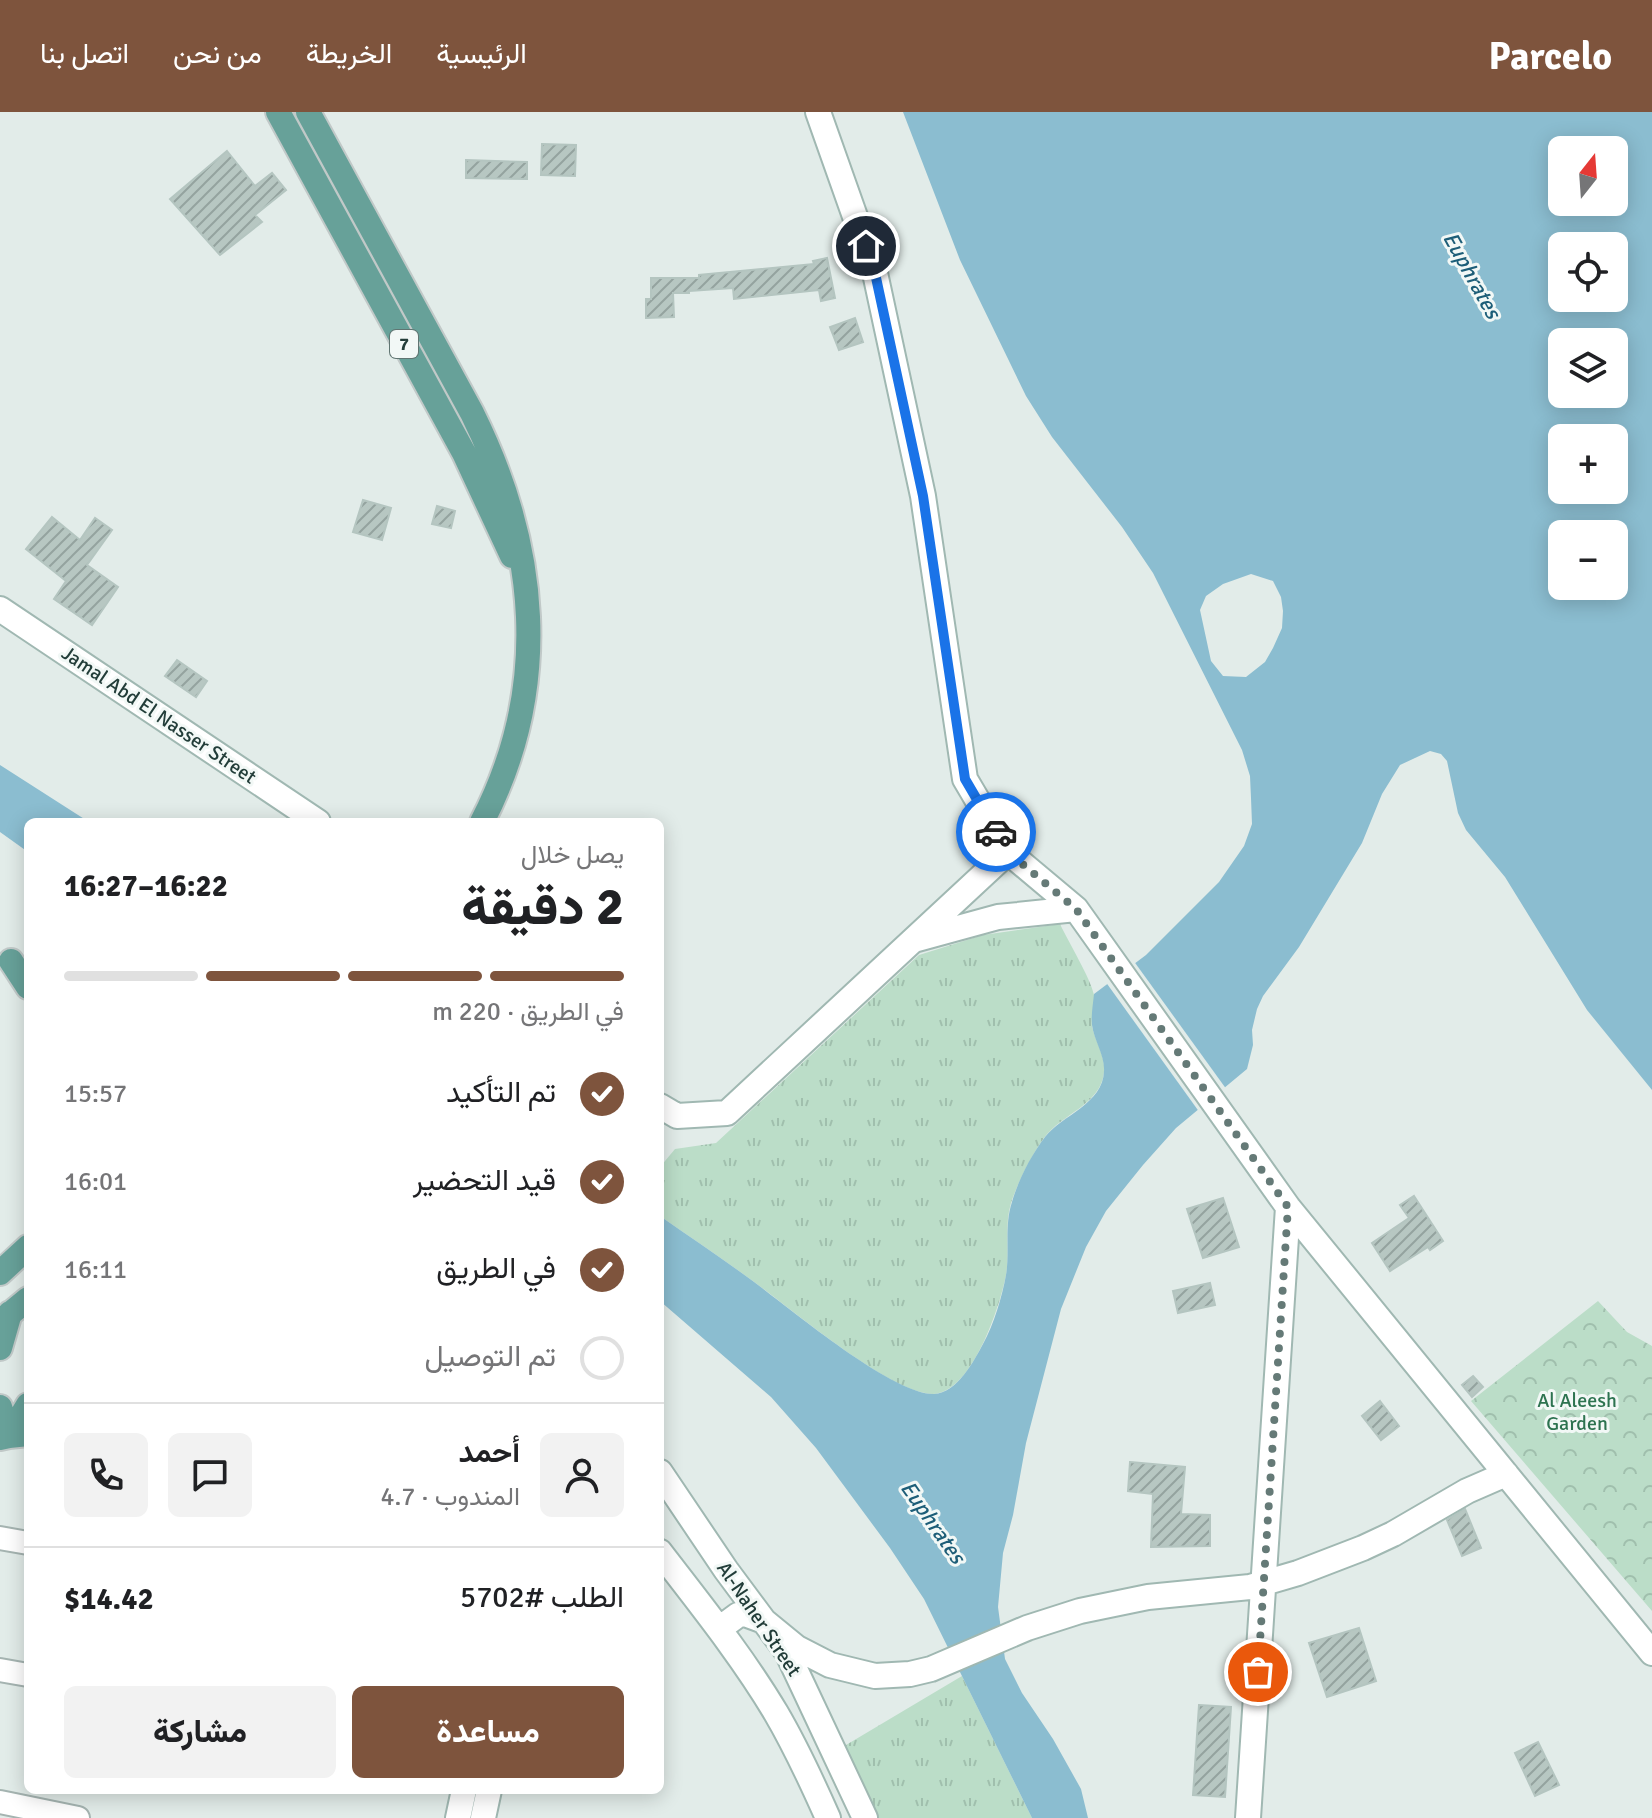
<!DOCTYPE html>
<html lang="ar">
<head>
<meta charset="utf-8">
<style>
  :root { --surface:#fff; --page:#f2f2f2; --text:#202124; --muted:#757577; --line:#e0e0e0; --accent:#7e543d }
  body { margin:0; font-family:Signika,Vazirmatn,sans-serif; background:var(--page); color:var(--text); direction:rtl; height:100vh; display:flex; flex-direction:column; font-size:30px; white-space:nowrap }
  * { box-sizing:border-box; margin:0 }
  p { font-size:26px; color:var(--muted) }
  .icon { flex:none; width:44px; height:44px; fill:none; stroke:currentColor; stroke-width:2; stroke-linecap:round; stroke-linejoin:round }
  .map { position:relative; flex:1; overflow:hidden; direction:ltr }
  .sheet { position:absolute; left:24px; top:706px; width:640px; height:976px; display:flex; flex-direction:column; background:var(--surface); border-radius:12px; box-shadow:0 4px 20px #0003; direction:rtl }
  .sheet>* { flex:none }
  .needle { width:52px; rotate:17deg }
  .buttons { position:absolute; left:1548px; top:24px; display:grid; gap:16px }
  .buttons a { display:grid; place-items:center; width:80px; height:80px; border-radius:12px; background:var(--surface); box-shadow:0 4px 20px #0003; font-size:40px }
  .pin { position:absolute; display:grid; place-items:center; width:68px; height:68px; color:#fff; margin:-34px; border:4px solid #fff; border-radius:50%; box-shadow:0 2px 8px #0007 }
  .courier { position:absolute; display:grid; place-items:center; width:80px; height:80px; margin:-40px; border:6px solid #1a73e8; border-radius:50%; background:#fff; color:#222; box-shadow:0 2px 10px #0007 }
  .headline em { font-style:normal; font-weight:800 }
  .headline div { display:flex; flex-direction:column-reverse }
  .headline { display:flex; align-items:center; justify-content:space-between; height:136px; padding:0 40px }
  h1 { font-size:52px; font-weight:800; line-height:60px }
  .bar { display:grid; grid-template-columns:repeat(4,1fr); gap:12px 8px; align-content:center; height:96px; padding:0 40px }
  .bar i { height:10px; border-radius:6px; background:var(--line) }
  .bar .active { background:var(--accent) }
  .bar p { grid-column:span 4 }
  .line { display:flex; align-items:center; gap:20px; padding:0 40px; border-top:2px solid var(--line) }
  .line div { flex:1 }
  .round { display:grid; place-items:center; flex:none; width:84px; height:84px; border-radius:12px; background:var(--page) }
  ol { padding:0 40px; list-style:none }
  li { display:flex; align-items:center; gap:24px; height:88px }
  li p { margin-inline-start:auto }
  li .icon { padding:8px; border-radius:50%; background:var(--accent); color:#fff; stroke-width:4 }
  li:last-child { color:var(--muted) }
  li i { width:44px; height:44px; border:4px solid var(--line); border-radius:50% }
  .primary-button { display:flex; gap:16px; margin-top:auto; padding:16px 40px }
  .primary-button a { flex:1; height:92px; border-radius:12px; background:var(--accent); color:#fff; font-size:32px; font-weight:800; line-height:92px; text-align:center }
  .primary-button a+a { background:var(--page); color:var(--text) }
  header { display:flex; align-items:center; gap:48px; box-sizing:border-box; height:112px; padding:0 40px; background:var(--accent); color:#fff }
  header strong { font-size:38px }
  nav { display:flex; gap:44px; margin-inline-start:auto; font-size:28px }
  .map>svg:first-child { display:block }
  .grass { fill:url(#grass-tufts) }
  .park { fill:url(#park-crowns) }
  .water { fill:#8bbdd0; fill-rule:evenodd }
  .pier { fill:#e2ece9 }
  .building { fill:url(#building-hatch); stroke:#b4c5c0; stroke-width:2 }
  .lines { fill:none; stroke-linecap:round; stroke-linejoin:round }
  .street-casing { stroke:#a5b4b1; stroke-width:26 }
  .secondary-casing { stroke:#a0b8b2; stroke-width:28 }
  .primary-casing { stroke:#c1c9c8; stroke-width:28 }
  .street { stroke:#fff; stroke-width:22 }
  .secondary { stroke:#fff; stroke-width:24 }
  .primary { stroke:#67a199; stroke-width:24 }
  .done { stroke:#657a77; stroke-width:8; stroke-dasharray:0 14.4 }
  .route { stroke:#1a73e8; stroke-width:10 }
  .labels { text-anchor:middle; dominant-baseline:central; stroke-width:6; stroke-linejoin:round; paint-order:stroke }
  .shield { fill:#f2f8f6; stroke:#607572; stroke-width:2 }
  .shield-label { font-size:18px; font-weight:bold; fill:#223d39 }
  .street-label { font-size:20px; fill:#223d39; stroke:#f2f8f6 }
  .park-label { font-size:20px; fill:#2d7350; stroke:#f2f8f6 }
  .water-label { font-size:22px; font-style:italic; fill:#1d5e78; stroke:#f2f8f6 }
</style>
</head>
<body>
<header>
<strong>Parcelo</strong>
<nav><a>الرئيسية</a><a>الخريطة</a><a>من نحن</a><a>اتصل بنا</a></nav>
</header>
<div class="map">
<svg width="1652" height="1706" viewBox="0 0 1652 1706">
  <defs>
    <pattern id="grass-tufts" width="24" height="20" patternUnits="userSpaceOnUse" patternTransform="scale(2)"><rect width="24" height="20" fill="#bbddc8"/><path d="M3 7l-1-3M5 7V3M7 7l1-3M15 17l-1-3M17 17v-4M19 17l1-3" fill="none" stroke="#a0bfad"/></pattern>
    <pattern id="park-crowns" width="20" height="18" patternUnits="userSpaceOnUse" patternTransform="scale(2)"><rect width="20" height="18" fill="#bbddc8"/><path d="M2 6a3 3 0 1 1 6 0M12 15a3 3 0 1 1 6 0" fill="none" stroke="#a0bfad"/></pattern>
    <pattern id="building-hatch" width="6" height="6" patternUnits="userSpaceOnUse" patternTransform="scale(2)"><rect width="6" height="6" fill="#b7c7c2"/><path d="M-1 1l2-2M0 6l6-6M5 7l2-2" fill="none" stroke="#94a39f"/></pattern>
  </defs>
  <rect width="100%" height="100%" fill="#e2ece9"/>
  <path class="grass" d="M1060,812C1068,829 1091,867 1094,883C1095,893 1091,904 1092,914C1095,929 1106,945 1104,960C1101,993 1061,1002 1044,1026C1031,1044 1018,1070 1011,1091C1004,1114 1010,1139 1006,1163C1000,1194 972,1281 933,1282C890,1282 788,1194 750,1167C720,1145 690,1125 660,1104V1055L675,1037L716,1031L919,843L983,823Z
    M962,1564L1032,1706H874L841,1636Z"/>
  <path class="park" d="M1598,1189L1627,1220L1652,1234V1499L1471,1289Z"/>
  <path class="water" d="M903,0H1652V978L1587,898L1505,765L1466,718L1458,701L1447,649L1441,642L1430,639L1400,653L1382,682L1362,731L1299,835L1263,884L1257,897L1252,918L1253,933L1247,957L1176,1016L1143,1053L1106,1099L1086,1135L1061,1197L1026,1331L1013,1403L1003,1441L998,1495L1005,1547L1022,1581L1053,1627L1081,1677L1088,1706H1032L924,1487L890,1436L816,1336L771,1285L660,1189V1104C690,1125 720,1145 750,1167C786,1193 892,1283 934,1282C957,1281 974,1249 983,1232C994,1212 1002,1185 1006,1163C1010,1139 1004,1114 1012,1090C1018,1069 1031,1043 1045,1025C1062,1003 1103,992 1104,959C1105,944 1094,928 1092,913C1091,903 1093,892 1094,882L1146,843L1219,770L1244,734L1252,712L1251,686L1250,664L1242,638L1153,461L1122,415L1052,325L1026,284L960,148ZM1562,38H1614V90H1562ZM1562,134H1614V186H1562ZM1562,230H1614V282H1562ZM1562,326H1614V378H1562ZM1562,422H1614V474H1562ZM1251,462L1273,469L1281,485L1283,499L1282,516L1273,536L1265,550L1246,565L1223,564L1211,549L1200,498L1206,484L1223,472Z
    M0,653L89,710H28V740L0,720Z"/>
  <path class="pier" d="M1133,848L1227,978L1200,1001L1105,869Z"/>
  <path class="building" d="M542,32L576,33L575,64L541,63Z
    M227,39L255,74L272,61L286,78L255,103L262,110L220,143L170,87Z
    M466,48L527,50V67L466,66Z
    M827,146L835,186L821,189L819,178L734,187L733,176L689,179V181H673L674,205L646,206V187H651V166H699V163L814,152L813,149Z
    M855,206L863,230L839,238L830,215Z
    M363,388L391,396L382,428L353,420Z
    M437,394L455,399L451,416L432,412Z
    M52,405L80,428L95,406L112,418L87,453L118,475L92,513L54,487L66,469L26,437Z
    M177,548L207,569L196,585L165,564Z
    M1414,1084L1443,1129L1430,1138L1428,1135L1390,1159L1372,1131L1409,1106L1400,1093Z
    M1223,1086L1239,1135L1203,1146L1187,1097Z
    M1210,1171L1215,1193L1178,1201L1173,1179Z
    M1473,1264L1483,1275L1472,1285L1462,1273Z
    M1380,1289L1399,1314L1381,1328L1362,1304Z
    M1130,1350L1185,1355L1181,1402L1210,1403V1434L1151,1435L1153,1382L1128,1379Z
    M1465,1397L1481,1436L1462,1444L1447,1408Z
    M1359,1516L1376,1569L1327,1585L1309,1531Z
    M1199,1593L1231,1595L1225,1685L1193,1683Z
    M1538,1630L1559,1673L1535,1684L1515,1641Z"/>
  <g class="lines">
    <defs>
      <path id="street" d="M0,1426L28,1431
        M0,1558L28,1563
        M0,1690L78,1706"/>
      <path id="secondary" d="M0,497L318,710
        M1008,740L1076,797L1288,1095L1652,1541
        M914,828L998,805L1076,797
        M660,994L677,1004L727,1001L1008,740L965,667L923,384L875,161L818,0
        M660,1360L726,1458L787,1540L865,1706
        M660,1440C700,1492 742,1544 776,1601C796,1635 812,1670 828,1706
        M719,1517L738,1503L745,1502L764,1509L797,1536L830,1553L875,1564L910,1562L931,1557L1027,1516L1080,1499L1148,1485L1250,1475L1298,1461L1363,1436L1393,1422L1467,1379L1506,1362
        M458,1706L464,1678
        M483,1706L489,1678
        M1248,1706L1288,1095"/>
      <path id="primary" d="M278,0L464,341L512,444
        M308,0L472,301C538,434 552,575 482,710
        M11,849L28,875
        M0,1161L28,1135
        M0,1210L28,1187
        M0,1236L10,1201
        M0,1295L9,1324L28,1322
        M0,1326L9,1324L28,1293"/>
    </defs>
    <use href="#street" class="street-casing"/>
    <use href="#secondary" class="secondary-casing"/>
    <use href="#primary" class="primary-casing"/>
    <use href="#street" class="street"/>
    <use href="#secondary" class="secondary"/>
    <use href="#primary" class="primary"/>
  </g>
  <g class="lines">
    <path class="done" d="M996,720L1008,740L1076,797L1288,1095L1258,1560"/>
    <path class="route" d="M866,134L875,161L923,384L965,667L996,720"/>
  </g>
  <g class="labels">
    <rect class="shield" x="390" y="218" width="28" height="28" rx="6"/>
    <g class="shield-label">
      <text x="404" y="232">7</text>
    </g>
    <g class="street-label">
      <text transform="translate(159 603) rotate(34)">Jamal Abd El Nasser Street</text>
      <text transform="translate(759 1507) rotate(56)">Al-Naher Street</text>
    </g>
    <g class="park-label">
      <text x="1577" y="1288">Al Aleesh<tspan x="1577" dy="23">Garden</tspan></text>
    </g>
    <g class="water-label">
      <text transform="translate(1472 163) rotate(61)">Euphrates</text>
      <text transform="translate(933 1410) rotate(55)">Euphrates</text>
    </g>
  </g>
</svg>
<div class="buttons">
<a><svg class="needle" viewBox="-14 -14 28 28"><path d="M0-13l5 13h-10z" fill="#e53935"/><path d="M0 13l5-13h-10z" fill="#757577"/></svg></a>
<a><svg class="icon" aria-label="locate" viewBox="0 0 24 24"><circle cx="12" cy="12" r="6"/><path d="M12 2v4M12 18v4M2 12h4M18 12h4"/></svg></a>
<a><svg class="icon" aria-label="layers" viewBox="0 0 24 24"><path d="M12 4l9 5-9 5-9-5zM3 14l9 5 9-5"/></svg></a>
<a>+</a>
<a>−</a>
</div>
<div class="pin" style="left:1258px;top:1560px;background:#ea580c"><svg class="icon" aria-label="bag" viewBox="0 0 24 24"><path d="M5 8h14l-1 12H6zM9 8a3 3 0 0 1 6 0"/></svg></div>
<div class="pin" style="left:866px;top:134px;background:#1f2937"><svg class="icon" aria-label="home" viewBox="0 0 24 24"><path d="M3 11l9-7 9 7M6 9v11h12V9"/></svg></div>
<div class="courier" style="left:996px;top:720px"><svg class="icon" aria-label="car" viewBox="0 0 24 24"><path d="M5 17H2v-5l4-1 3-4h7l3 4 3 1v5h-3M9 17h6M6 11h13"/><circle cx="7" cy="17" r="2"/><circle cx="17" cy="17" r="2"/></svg></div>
<section class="sheet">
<div class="headline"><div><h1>2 دقيقة</h1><p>يصل خلال</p></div><em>16:22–16:27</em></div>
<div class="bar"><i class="active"></i><i class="active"></i><i class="active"></i><i></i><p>في الطريق · 220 m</p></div>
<ol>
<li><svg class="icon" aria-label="check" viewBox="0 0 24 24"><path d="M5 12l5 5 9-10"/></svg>تم التأكيد<p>15:57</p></li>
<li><svg class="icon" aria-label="check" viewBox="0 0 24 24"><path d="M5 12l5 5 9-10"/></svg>قيد التحضير<p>16:01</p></li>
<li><svg class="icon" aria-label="check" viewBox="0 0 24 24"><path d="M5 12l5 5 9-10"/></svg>في الطريق<p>16:11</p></li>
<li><i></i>تم التوصيل</li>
</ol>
<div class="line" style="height:144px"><a class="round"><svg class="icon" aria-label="person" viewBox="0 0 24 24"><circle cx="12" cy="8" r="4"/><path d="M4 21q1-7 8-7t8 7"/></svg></a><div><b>أحمد</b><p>المندوب · 4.7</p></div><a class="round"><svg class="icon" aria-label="chat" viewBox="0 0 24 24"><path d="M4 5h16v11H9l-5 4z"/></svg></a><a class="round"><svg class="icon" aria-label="phone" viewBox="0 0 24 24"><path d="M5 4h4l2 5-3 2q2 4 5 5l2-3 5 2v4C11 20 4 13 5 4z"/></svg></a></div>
<div class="line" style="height:104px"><div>الطلب #5702</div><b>$14.42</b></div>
<div class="primary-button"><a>مساعدة</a><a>مشاركة</a></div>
</section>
</div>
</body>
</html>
